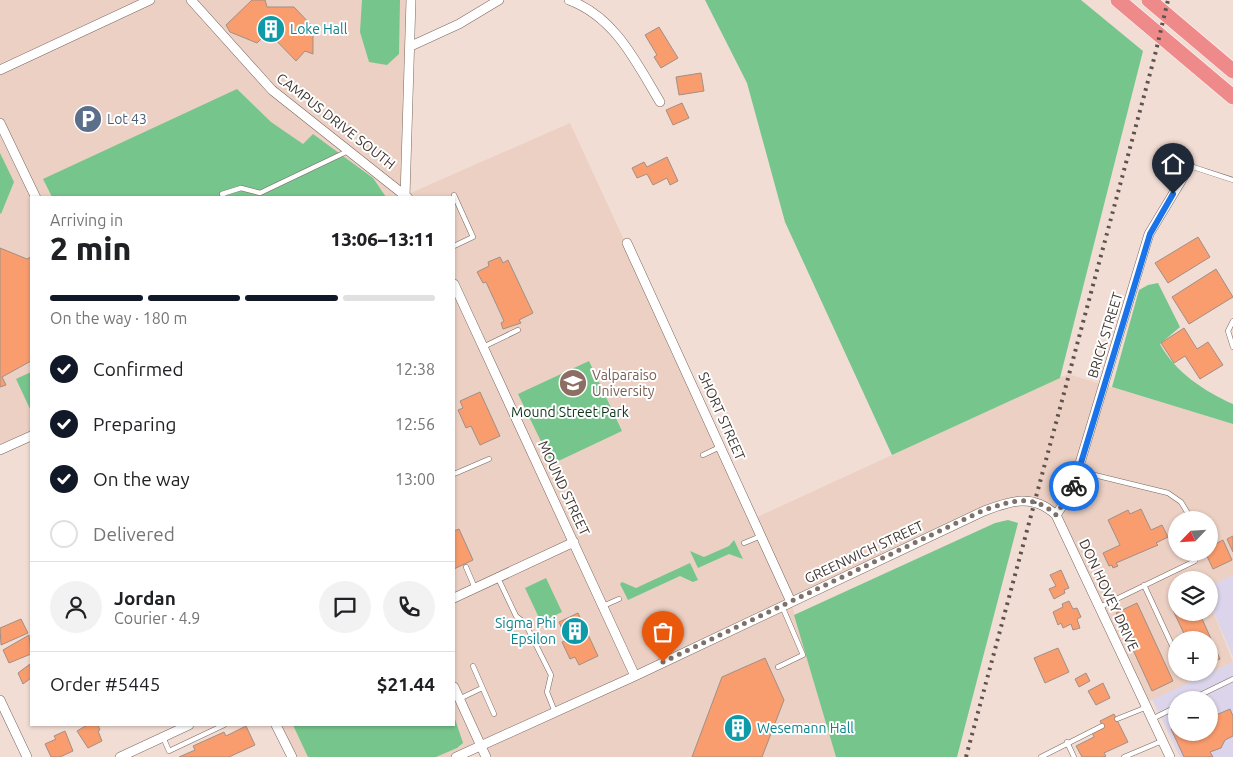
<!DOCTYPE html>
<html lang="en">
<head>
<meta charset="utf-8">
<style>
  :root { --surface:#fff; --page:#f2f2f2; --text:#202124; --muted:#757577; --line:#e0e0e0; --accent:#111827 }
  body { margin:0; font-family:Ubuntu,sans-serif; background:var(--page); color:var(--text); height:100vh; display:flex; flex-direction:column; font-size:19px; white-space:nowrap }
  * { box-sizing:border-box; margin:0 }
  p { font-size:16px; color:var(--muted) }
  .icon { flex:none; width:28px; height:28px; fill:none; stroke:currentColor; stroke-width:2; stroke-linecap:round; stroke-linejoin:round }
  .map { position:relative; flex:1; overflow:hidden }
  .drawer { position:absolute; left:30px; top:196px; width:425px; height:530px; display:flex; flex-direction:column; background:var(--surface); border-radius:0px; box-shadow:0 1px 4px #0004 }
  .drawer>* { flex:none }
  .needle { width:32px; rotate:245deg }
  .controls { position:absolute; left:1168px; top:511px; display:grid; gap:10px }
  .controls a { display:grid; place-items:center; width:50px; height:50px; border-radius:50%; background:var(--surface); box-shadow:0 1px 4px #0004; font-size:25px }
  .pin { position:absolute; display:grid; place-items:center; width:42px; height:42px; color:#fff; margin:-51px -21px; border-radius:50% 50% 50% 0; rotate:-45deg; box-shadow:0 0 5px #0007 }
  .pin .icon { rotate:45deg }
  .courier { position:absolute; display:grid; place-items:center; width:50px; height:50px; margin:-25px; border:4px solid #1a73e8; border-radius:50%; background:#fff; color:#222; box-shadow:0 1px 6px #0007 }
  .overview em { font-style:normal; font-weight:800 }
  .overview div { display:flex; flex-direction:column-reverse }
  .overview { display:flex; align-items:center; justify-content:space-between; height:85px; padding:0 20px }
  h1 { font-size:32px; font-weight:800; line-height:38px }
  .bar { display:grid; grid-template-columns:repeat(4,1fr); gap:8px 5px; align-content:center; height:60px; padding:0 20px }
  .bar i { height:6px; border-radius:4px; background:var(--line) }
  .bar .selected { background:var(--accent) }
  .bar p { grid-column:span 4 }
  .line { display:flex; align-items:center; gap:12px; padding:0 20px; border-top:1px solid var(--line) }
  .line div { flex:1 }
  .round { display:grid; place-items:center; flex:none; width:52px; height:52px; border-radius:26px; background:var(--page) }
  ol { padding:0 20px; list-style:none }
  li { display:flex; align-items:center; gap:15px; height:55px }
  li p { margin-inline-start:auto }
  li .icon { padding:5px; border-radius:50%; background:var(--accent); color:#fff; stroke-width:4 }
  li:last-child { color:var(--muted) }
  li i { width:28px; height:28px; border:2px solid var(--line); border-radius:50% }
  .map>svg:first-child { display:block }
  .industrial { fill:#dbd4ea; fill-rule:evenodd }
  .built { fill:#ecd0c3; fill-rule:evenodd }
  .green { fill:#76c58c }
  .building { fill:#f99c6e; stroke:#a18f86 }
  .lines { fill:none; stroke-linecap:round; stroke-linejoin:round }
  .service-casing { stroke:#79675f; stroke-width:5.5 }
  .minor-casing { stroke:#79675f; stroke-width:10 }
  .trunk-casing { stroke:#fff; stroke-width:16 }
  .service { stroke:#fff; stroke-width:4.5 }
  .minor { stroke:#fff; stroke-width:9 }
  .trunk { stroke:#ef8a8b; stroke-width:15 }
  .rail { stroke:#5d534e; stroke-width:4; stroke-dasharray:2.5 5; stroke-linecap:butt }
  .done { stroke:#7e716b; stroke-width:5; stroke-dasharray:0 9 }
  .route { stroke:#1a73e8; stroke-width:6 }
  .labels { text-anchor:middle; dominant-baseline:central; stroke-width:4; stroke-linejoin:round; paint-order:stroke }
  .culture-label { font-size:14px; fill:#0d838f; stroke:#fff; text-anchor:start }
  .service-label { font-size:14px; fill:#4e5e75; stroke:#fff; text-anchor:start }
  .street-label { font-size:14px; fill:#3f3733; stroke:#fff }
  .education-label { font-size:14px; fill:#785e54; stroke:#fff; text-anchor:start }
  .park-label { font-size:14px; fill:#0d341b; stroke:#fff }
</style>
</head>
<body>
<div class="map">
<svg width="1233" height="757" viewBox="0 0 1233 757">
  <rect width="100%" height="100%" fill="#f2ddd4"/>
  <path class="industrial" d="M1233,575V657L1209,601V586Z
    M1233,662V757H1180L1152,699ZM1176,700H1209V732H1176Z"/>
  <path class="built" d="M0,0H411L406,195L570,123L753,519L1068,374L1233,424V575L1209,586V580H1176V612H1209V601L1233,662L1145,703L1048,507L1012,500L791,602L836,757H486L480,746L456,757H292L276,725H454V198H31V436L0,450ZM1176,520H1209V552H1176ZM1176,640H1209V672H1176Z"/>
  <path class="green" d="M362,0H400L399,54L387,65L369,62L360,32Z
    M705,0H1081L1143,51L1060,378L892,455L785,222L747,83Z
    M237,89L271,122L303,144L313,134L373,178L386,197H52L43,179Z
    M0,153L14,182L1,214L0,213Z
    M1158,283L1180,327L1160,344C1174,371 1205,392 1233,404V424L1112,387L1139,290L1148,285Z
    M589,361L622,431L552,464L518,394Z
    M31,372V411L16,379Z
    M1008,520L1018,523L957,757H836L794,615L995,523Z
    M734,540L743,559L729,554L698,568L690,551L704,557L729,546Z
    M690,563L698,580L693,582L680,576L628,600L620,584L622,582L636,588Z
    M546,578L562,612L541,622L525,588Z
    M454,716L463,743L457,748L436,757H308L293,725H454Z"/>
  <path class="building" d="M252,0H265L267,7H294L313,27V54L305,51L296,61L268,32L257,43L230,32L226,25Z
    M659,27L678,58L661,68L654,57L657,55L645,35Z
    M701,73L704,91L679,95L676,77Z
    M682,103L689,118L673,125L666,110Z
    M667,157L678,181L670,185L667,178L653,185L647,174L637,178L632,168L644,162L647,167Z
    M1198,237L1210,257L1168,283L1155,263Z
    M0,248L27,259L31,257V361L2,377L6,385L0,387Z
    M500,257L503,263L508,260L533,313L519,320L521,323L503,329L501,323L504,321L486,282L483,283L477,272L489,266L488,262Z
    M1216,269L1233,297L1189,324L1172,297Z
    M1184,328L1197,349L1208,342L1223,365L1200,379L1185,356L1174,363L1161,343Z
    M480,392L500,436L480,445L471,426L466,428L458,410L463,408L460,401Z
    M1141,509L1151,530L1162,525L1168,537L1156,543L1158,545L1116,563L1118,566L1113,568L1112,565L1109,566L1103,553L1120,545L1108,520L1128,510L1130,514Z
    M459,529L473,560L454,569V531Z
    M1233,536V552L1227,539Z
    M1223,540L1232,560L1213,569L1205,552H1209V547Z
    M1061,570L1069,588L1064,590L1065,593L1054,599L1049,589L1056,586L1050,575Z
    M1069,601L1073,609L1077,608L1081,617L1077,619L1080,628L1073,630L1071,624L1063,628L1061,623L1058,625L1053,612L1063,607L1062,604Z
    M1137,603L1173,681L1152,691L1116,613Z
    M1176,604V612H1199L1220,659L1209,664V640H1187L1171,606Z
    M578,613L598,656L579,665L575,657L570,659L562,642L567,640L559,622Z
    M21,619L28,633L1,645L0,628Z
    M29,635L31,654L9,663L3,650Z
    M1058,648L1069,672L1045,683L1034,658Z
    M765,658L784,700L762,757H692L722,677Z
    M30,664L31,678L23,684L18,673Z
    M1086,673L1090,681L1079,687L1075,679Z
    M1103,683L1110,698L1096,705L1088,691Z
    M1230,709L1233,716V736L1225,740L1221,748L1210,752L1213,757H1184L1171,729L1176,727V732H1209V718Z
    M1114,714L1128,742L1104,753L1106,756L1103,757H1082L1076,746L1094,737L1092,732L1103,727L1100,721Z
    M87,725H98L100,730L98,731L102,741L88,748L77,731Z
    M246,726L255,745L229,757H179L195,750L193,746L224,732L226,736Z
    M65,731L73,751L60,757H51L45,744L56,739L54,736Z"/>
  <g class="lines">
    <defs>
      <path id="service" d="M1190,166L1233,180
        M224,198L222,194L241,188L260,193L348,151
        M454,246L473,237L454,195
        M1233,321L1228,331L1233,347
        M483,347L518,330
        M703,455L720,447
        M1078,471L1168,493L1181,502L1192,520
        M454,474L489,459
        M744,543L761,536
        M466,567L475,588
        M498,578L516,616L525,623L551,675L547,692L555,712
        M1144,585L1176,654
        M603,606L619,599
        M1100,607L1195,561L1197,552
        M473,666L494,714
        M778,667L803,655L782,606
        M459,699L482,688
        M1190,700L1233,679
        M1117,719L1147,707
        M1152,719L1176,707
        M163,737L169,751L224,725
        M1067,742L1074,757
        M1041,757L1102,726
        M1124,757L1162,741"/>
      <path id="minor" d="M191,0L272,90L408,198
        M569,0C615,17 636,62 660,102
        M411,46L459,24L499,0
        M0,70L150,0
        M0,123L36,198
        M405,197L411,0
        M627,243L791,602
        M454,284L635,676
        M0,450L31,436
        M1056,515L1071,493L1149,234L1190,166
        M454,598L574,542
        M454,687L486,757
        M0,700L27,757
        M276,725L292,757
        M120,757L189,725
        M456,757L635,676L984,511C1010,501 1033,493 1056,515L1170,757"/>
      <path id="trunk" d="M1118,0L1233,97
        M1149,0L1233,71"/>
    </defs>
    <use href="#service" class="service-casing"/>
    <use href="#minor" class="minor-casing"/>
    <use href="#trunk" class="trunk-casing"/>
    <use href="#service" class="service"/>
    <use href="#minor" class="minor"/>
    <use href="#trunk" class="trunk"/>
    <path class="rail" d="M966,757L1155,55L1168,0"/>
  </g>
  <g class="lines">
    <path class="done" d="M663,662L984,510C1011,501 1033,493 1056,515L1074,486"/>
    <path class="route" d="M1074,486L1150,234L1173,194"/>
  </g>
  <defs>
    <symbol id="building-disc" viewBox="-11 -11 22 22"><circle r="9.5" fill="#0f9aa8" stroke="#fff"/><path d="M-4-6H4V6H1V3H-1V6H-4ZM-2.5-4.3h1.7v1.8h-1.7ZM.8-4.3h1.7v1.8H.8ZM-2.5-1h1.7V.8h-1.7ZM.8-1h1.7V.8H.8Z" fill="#fff"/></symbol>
    <symbol id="parking-disc" viewBox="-11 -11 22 22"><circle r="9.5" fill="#5c6f8a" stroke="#fff"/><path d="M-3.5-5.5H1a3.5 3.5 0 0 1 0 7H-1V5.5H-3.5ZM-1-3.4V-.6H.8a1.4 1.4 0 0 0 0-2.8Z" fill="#fff"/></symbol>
    <symbol id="university-disc" viewBox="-11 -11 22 22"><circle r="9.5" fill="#8d6e63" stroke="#fff"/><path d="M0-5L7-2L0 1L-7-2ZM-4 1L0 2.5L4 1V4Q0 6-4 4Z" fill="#fff"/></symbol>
  </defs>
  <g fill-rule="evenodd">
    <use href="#building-disc" x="255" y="13" width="32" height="32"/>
    <use href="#parking-disc" x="72" y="103" width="32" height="32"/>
    <use href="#university-disc" x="557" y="367" width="32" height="32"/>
    <use href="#building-disc" x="559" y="615" width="32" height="32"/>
    <use href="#building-disc" x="722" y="712" width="32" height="32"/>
  </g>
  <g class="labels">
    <g class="culture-label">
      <text x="290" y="29">Loke Hall</text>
      <text x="556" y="623" text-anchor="end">Sigma Phi<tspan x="556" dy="16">Epsilon</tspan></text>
      <text x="757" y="728">Wesemann Hall</text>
    </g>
    <g class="service-label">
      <text x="107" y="119">Lot 43</text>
    </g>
    <g class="street-label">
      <text transform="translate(336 121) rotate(38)">CAMPUS DRIVE SOUTH</text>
      <text transform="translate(1105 335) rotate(-73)">BRICK STREET</text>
      <text transform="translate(722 416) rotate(66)">SHORT STREET</text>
      <text transform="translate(564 488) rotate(65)">MOUND STREET</text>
      <text transform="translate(864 552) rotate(-25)">GREENWICH STREET</text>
      <text transform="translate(1109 595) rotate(65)">DON HOVEY DRIVE</text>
    </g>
    <g class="education-label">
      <text x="592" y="375">Valparaiso<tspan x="592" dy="16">University</tspan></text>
    </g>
    <g class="park-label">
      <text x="570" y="412">Mound Street Park</text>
    </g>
  </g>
</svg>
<div class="controls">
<a><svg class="needle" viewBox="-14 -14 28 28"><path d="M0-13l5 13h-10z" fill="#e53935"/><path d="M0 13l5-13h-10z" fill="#757577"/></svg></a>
<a><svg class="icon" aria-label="layers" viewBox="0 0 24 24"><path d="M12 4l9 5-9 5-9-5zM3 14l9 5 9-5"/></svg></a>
<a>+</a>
<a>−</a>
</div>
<div class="pin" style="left:663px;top:662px;background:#ea580c"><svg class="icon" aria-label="bag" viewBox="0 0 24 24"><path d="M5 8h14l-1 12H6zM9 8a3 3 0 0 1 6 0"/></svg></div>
<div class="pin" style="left:1173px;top:194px;background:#1f2937"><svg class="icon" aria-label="home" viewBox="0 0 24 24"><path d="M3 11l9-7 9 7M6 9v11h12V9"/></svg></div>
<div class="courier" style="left:1074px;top:486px"><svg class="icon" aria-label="bike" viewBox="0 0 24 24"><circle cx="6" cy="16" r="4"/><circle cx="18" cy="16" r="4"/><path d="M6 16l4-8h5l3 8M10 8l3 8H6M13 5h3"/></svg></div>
<section class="drawer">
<div class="overview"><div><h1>2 min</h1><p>Arriving in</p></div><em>13:06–13:11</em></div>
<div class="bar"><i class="selected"></i><i class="selected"></i><i class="selected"></i><i></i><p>On the way · 180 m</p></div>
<ol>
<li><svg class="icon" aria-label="check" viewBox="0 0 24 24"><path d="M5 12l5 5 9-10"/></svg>Confirmed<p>12:38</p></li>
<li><svg class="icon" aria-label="check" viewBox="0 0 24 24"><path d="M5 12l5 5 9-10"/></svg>Preparing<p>12:56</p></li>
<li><svg class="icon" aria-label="check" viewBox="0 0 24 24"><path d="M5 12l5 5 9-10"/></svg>On the way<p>13:00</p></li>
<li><i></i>Delivered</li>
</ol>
<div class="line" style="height:90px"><a class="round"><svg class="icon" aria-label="person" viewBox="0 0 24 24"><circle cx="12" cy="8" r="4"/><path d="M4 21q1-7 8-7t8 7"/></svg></a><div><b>Jordan</b><p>Courier · 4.9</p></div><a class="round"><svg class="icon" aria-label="chat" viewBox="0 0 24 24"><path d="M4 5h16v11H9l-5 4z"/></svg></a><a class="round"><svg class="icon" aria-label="phone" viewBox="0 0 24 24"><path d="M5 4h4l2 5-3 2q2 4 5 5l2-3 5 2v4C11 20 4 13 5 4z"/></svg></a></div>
<div class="line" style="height:65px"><div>Order #5445</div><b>$21.44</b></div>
</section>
</div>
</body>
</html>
